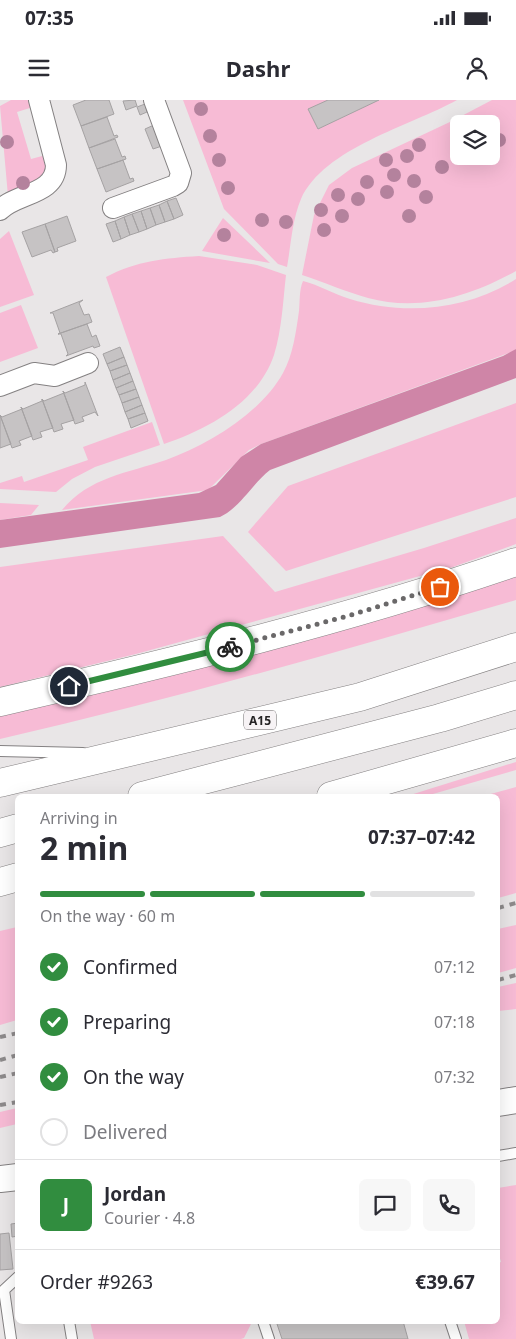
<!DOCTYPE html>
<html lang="en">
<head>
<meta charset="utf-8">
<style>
  :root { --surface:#fff; --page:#f7f7f7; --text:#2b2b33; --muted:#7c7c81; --line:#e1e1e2; --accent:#318d3f }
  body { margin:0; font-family:"Noto Sans",sans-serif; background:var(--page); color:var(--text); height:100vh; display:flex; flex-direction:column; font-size:19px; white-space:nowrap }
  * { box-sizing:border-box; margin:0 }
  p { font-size:16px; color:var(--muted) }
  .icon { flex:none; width:28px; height:28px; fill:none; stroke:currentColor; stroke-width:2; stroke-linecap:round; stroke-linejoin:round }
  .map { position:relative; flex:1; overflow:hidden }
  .sheet { position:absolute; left:15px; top:694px; width:485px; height:530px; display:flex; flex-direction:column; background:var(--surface); border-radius:8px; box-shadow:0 5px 20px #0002 }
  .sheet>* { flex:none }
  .fabs { position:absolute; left:450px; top:15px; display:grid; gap:10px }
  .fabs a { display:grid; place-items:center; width:50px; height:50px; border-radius:8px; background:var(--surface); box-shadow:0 5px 20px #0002; font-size:25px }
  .pin { position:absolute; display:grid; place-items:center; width:42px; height:42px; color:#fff; margin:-21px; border:2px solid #fff; border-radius:50%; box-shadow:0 1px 5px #0007 }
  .courier { position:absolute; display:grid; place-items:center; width:50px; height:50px; margin:-25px; border:4px solid #318d3f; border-radius:50%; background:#fff; color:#222; box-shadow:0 1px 6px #0007 }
  .head em { font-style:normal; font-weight:700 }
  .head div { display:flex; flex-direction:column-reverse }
  .head { display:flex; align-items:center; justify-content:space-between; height:85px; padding:0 25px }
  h1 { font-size:32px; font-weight:700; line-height:38px }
  .bar { display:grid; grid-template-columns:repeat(4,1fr); gap:8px 5px; align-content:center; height:60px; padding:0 25px }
  .bar i { height:6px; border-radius:4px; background:var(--line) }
  .bar .selected { background:var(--accent) }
  .bar p { grid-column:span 4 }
  .line { display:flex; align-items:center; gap:12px; padding:0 25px; border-top:1px solid var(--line) }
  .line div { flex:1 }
  .round { display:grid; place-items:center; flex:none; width:52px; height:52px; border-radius:8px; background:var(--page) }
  ol { padding:0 25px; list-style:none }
  li { display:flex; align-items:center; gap:15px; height:55px }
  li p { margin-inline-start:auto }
  li .icon { padding:5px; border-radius:50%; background:var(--accent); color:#fff; stroke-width:4 }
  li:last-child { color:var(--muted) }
  li i { width:28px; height:28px; border:2px solid var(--line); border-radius:50% }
  .status { display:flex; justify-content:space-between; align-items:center; height:35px; padding:0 25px; background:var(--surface); direction:ltr }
  .status svg { height:14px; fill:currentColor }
  header { display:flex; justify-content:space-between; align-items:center; height:65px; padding:0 25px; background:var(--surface); font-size:22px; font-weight:700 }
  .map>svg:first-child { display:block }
  .green { fill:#f7bbd5; fill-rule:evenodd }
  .water { fill:#cf85a7 }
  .building { fill:#c6c3c4; stroke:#a5a2a3 }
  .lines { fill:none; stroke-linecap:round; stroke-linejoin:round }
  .service-casing { stroke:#848182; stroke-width:12 }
  .minor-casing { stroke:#848182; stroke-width:22 }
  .tertiary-casing { stroke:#848182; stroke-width:28 }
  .motorway-casing { stroke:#848182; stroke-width:29 }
  .service { stroke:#fff; stroke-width:10 }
  .minor { stroke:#fff; stroke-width:20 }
  .tertiary { stroke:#fff; stroke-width:26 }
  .motorway { stroke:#fff; stroke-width:28 }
  .rail { stroke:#8d8a8b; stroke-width:4; stroke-dasharray:6 6; stroke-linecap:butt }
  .tree { fill:#b4829d }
  .done { stroke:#6a6869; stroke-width:5; stroke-dasharray:0 9 }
  .route { stroke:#318d3f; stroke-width:6 }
  .labels { text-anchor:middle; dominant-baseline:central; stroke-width:4; stroke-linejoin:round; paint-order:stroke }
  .shield { fill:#f7f3f5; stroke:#656263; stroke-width:1 }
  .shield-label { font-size:12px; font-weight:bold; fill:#262425 }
</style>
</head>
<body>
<div class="status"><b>07:35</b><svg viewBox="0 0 49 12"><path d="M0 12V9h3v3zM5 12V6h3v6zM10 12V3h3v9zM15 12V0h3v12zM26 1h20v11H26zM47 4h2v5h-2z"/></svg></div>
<header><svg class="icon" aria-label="menu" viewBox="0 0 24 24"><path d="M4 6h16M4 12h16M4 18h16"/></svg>Dashr<svg class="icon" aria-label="person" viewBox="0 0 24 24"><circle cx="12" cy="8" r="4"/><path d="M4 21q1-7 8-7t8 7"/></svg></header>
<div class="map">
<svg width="516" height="1239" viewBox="0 0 516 1239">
  <rect width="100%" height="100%" fill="#e9e6e7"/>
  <path class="green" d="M11,0H31L33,7L17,12L31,59L46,55L45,76L8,96L0,6Z
    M183,0H457C410,26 324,48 301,99C292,120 291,145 287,167L278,164L224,109Z
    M492,0H516V171C471,196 420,212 368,198C346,192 324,182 302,175L314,115L329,85L352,68L452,21ZM459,24H491V56H459Z
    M223,118L270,163L202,151Z
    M9,131L34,195L0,207V139Z
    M199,156L257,165L286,175C283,201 282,229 274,255C258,302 209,329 164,344L106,177C136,161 166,158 199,156Z
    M516,179V249L514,251L261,344L249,350L208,390L62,410C89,377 128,373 166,360C208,345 261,313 283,273C293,255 296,232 299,211C300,202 299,190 303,181C319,185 334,194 350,199C405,216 467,210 516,179Z
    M21,205L38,248L0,262V213Z
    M516,303V397L286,471L248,432L288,386Z
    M152,322L160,345L95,367L72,379L56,392L0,389V383L22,376L24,382L88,360L83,347Z
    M0,403L39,405L31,415L0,420Z
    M516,418V444L453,467L136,554L0,587V467L223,436L275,492L424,448Z
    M516,469V500C345,550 174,599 0,639V610Z
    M516,662V670L426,696H407Z
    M516,687V793L498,798V696H483Z
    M516,825V868L498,873V829Z
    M17,827V920L0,925V831Z
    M516,883V909L498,911V887Z
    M17,1008V1024L0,1028V1012Z
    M516,1085V1239H469L464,1221H498V1163L501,1162L498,1151V1088Z
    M90,1221H250L251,1224L244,1238L241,1239H94Z"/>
  <path class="water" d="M516,249V278L270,370C252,384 241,407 220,417L0,448V420L199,393L216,385L241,357L261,344L503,256Z"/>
  <path class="building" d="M86,0H109L114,14L81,26L73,5Z
    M135,0L137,6L126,10L123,1Z
    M328,0H379L318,29L308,9Z
    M145,4L147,12L140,15L137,7Z
    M107,17L114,36L117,35L118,37L89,48L81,26Z
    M154,25L162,46L153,49L145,29Z
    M115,39L122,57L125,56L126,59L97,69L89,48Z
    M123,60L130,79L133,78L134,81L106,92L97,69Z
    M176,98L183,115L174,119L167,101Z
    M167,101L174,119L165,122L159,105Z
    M159,105L165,122L156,125L150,108Z
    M150,108L156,125L147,129L141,111Z
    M141,111L147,129L139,132L132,114Z
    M132,114L139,132L130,135L124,117Z
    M67,116L76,141L57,148L58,151L55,152L45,124Z
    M124,117L130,135L121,139L115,121Z
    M115,121L121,139L113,142L106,124Z
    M45,124L55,152L53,153L51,150L32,157L22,132Z
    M83,200L79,203L84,215L89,214L92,222L58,234L60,233L53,213H50Z
    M87,224L92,237L96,235L100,246L94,248L93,246L66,256L68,254L61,234H58Z
    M120,247L124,257L107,264L103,254Z
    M124,257L127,265L110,271L107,264Z
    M127,265L130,273L113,280L110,271Z
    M130,273L133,281L116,288L113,280Z
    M133,281L136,289L119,295L116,288Z
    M85,282L98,316L95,312L82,317L84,321L75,324L63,291L65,293L85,285Z
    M136,289L139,297L122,303L119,295Z
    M63,291L74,320L61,324L63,329L54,332L42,299L44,301L64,293Z
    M139,297L142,305L125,312L122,303Z
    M42,299L53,328L40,332L42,337L33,340L21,307L23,309L42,301Z
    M142,305L145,313L128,319L125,312Z
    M21,307L32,336L19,341L21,345L12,348L0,315L2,317L22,309Z
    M145,313L148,321L131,328L128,319Z
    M0,315L11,344L0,348Z
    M18,1123V1136L12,1137L11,1124Z
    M9,1133L13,1169L0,1170V1134Z
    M276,1221H403L408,1239H282Z"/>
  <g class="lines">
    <defs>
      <path id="service" d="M0,651L83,653
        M498,1056L516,1053
        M69,1221L72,1239
        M263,1221L269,1239
        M450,1221L456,1239
        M11,1239L4,1190L18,1177"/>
      <path id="minor" d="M113,108L173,86L178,83L181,73L154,0
        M0,110C16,93 56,95 56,65L39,0
        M0,286L34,273L55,276L88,263"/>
      <path id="tertiary" d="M498,1003L516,1000
        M0,1079L18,1077"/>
      <path id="motorway" d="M0,602C174,562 347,520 516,462
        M0,683L360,597L516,547
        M142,696L440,618L516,595
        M331,696L516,643
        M0,733L18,728
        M0,782L18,777"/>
    </defs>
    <use href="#service" class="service-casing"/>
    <use href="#minor" class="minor-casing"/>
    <use href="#tertiary" class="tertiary-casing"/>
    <use href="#motorway" class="motorway-casing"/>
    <use href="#service" class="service"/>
    <use href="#minor" class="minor"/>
    <use href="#tertiary" class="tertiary"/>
    <use href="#motorway" class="motorway"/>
    <path class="rail" d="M498,808L516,803
      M498,880L516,875
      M0,937L18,933
      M0,960L18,955
      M0,977L18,973
      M0,1005L18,1002"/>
  </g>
  <g class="tree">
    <circle cx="201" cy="9" r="7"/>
    <circle cx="210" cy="36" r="7"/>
    <circle cx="499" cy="40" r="7"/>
    <circle cx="7" cy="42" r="7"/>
    <circle cx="419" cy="45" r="7"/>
    <circle cx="407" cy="56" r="7"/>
    <circle cx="219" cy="60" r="7"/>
    <circle cx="386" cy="60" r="7"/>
    <circle cx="442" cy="67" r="7"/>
    <circle cx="394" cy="75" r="7"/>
    <circle cx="414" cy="81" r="7"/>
    <circle cx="367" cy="82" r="7"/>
    <circle cx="23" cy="83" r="7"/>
    <circle cx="228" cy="88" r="7"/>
    <circle cx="387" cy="92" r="7"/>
    <circle cx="338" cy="95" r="7"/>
    <circle cx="426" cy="97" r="7"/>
    <circle cx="358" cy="99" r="7"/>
    <circle cx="321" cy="110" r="7"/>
    <circle cx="342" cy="116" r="7"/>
    <circle cx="409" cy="116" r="7"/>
    <circle cx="262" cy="120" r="7"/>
    <circle cx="286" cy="122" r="7"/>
    <circle cx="324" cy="130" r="7"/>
    <circle cx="224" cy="135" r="7"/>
  </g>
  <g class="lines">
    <path class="done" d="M230,547L348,516L440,487"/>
    <path class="route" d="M69,586L230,547"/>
  </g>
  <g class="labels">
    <rect class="shield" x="244" y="610.5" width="32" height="19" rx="4"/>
    <g class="shield-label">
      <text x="260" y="620">A15</text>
    </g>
  </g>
</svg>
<div class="fabs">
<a><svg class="icon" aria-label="layers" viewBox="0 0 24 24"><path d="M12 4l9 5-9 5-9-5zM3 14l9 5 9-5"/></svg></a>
</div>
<div class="pin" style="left:440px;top:487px;background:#ea580c"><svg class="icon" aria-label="bag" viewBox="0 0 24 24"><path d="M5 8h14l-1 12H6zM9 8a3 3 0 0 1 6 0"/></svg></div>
<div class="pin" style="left:69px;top:586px;background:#1f2937"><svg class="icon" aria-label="home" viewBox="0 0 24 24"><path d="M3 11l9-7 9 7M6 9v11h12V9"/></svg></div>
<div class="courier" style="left:230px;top:547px"><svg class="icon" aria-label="bike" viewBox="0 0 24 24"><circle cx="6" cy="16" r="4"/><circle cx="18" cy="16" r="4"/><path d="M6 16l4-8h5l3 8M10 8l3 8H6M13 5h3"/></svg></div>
<section class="sheet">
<div class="head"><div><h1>2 min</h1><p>Arriving in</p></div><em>07:37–07:42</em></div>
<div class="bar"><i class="selected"></i><i class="selected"></i><i class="selected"></i><i></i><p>On the way · 60 m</p></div>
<ol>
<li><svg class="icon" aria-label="check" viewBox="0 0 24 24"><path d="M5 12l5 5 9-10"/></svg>Confirmed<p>07:12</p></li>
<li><svg class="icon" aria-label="check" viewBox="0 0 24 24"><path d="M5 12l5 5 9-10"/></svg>Preparing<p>07:18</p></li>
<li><svg class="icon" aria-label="check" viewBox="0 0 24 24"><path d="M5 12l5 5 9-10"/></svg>On the way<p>07:32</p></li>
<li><i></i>Delivered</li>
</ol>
<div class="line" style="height:90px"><b class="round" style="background:var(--accent);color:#fff">J</b><div><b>Jordan</b><p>Courier · 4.8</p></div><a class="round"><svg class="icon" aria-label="chat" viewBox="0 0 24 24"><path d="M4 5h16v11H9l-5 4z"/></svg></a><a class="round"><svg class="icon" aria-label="phone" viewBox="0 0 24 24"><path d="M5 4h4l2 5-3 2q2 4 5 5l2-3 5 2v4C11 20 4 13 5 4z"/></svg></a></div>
<div class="line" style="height:65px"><div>Order #9263</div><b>€39.67</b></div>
</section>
</div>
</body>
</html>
